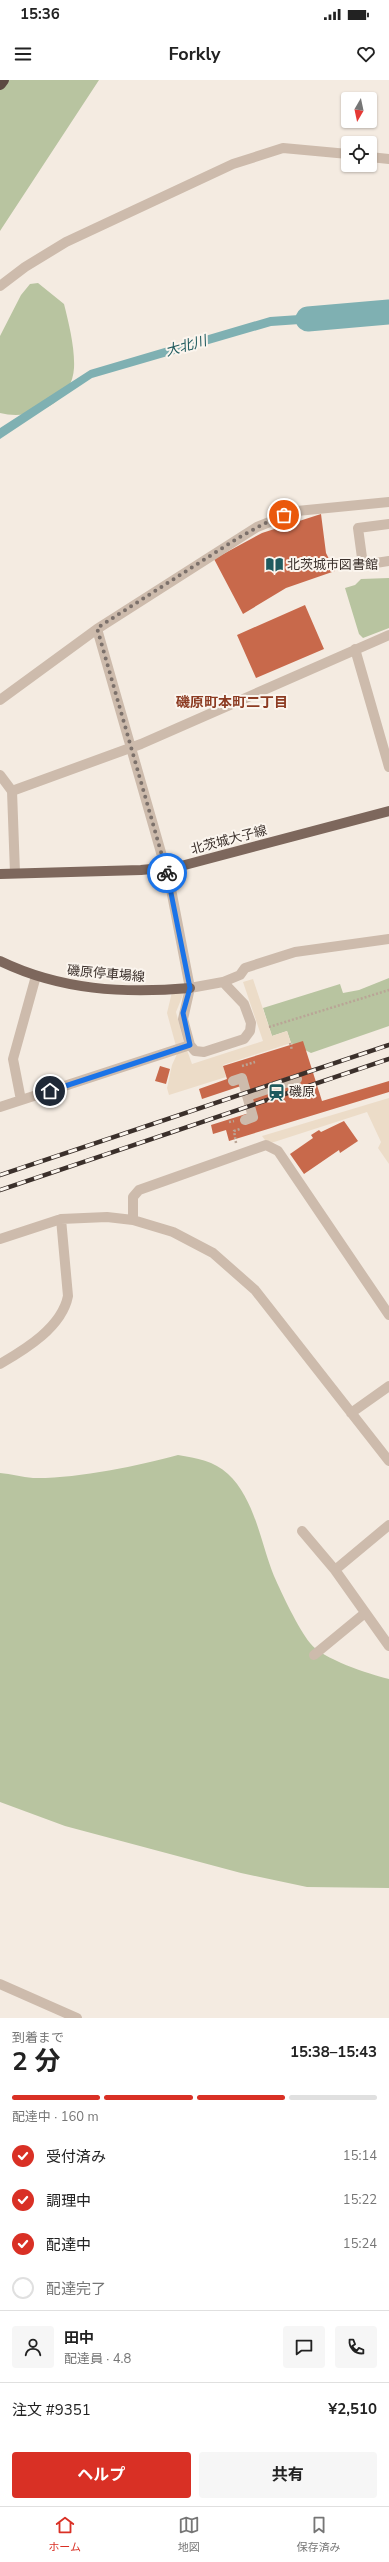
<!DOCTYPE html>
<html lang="ja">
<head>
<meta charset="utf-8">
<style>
  :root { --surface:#fff; --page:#f6f6f6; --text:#222; --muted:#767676; --line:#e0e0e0; --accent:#d93025 }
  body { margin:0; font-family:"Nunito Sans","Noto Sans JP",sans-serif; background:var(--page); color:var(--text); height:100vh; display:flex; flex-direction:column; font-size:15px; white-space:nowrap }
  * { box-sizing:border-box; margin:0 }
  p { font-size:13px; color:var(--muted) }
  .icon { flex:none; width:22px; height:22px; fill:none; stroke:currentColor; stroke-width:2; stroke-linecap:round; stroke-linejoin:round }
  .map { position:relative; height:1938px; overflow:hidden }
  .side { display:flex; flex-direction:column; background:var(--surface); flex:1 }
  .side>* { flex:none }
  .needle { width:26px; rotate:189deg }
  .buttons { position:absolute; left:341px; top:12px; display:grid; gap:8px }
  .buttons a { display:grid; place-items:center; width:36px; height:36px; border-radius:4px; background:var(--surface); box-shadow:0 1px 3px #0004; font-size:20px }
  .pin { position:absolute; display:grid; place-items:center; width:34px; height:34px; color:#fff; margin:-17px; border:2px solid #fff; border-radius:50%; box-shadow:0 1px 4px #0007 }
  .courier { position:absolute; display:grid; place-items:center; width:40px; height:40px; margin:-20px; border:3px solid #1a73e8; border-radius:50%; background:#fff; color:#222; box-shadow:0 1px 5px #0007 }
  .overview em { font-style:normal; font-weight:700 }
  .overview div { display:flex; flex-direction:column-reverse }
  .overview { display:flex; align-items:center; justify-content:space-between; height:68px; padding:0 12px }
  h1 { font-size:26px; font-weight:700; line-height:30px }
  .bar { display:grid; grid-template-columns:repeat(4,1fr); gap:6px 4px; align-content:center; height:48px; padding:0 12px }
  .bar i { height:5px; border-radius:3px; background:var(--line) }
  .bar .selected { background:var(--accent) }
  .bar p { grid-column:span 4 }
  .line { display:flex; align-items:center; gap:10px; padding:0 12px; border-top:1px solid var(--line) }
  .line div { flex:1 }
  .round { display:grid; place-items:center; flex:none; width:42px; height:42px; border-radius:4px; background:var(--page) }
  ol { padding:0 12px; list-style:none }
  li { display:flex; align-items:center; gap:12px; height:44px }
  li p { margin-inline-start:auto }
  li .icon { padding:4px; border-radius:50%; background:var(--accent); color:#fff; stroke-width:4 }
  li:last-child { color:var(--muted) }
  li i { width:22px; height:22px; border:2px solid var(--line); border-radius:50% }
  .cta { display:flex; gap:8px; margin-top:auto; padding:8px 12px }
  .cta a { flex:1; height:46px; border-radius:4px; background:var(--accent); color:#fff; font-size:16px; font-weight:700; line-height:46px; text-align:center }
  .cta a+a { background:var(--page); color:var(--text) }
  .status { display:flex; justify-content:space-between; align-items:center; height:28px; padding:0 20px; background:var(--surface); direction:ltr }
  .status svg { height:11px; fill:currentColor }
  header { display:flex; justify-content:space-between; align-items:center; height:52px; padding:0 12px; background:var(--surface); font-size:18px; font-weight:700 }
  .dock { display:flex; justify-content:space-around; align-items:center; height:56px; border-top:1px solid var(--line); background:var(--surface); font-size:11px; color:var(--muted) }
  .dock a { display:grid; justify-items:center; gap:2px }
  .dock .selected { color:var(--accent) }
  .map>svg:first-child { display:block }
  .green { fill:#b8c4a0 }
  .plaza { fill:#ecdcc8 }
  .water { fill:#7fb0b2 }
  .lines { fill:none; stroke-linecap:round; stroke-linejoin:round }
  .river { stroke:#7fb0b2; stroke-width:25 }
  .building { fill:#c8694b }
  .path { stroke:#b9a596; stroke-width:2.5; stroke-dasharray:2 2; stroke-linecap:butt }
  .minor { stroke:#cdbbac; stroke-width:10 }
  .major { stroke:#7d675c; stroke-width:10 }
  .highway { stroke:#5c4a42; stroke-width:12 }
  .rail-casing { stroke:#3b302b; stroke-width:4.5 }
  .rail { stroke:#fbf5ee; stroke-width:3; stroke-dasharray:9; stroke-linecap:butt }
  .done { stroke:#7c716b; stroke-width:4; stroke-dasharray:0 7.2 }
  .route { stroke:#1a73e8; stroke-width:5 }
  .labels { text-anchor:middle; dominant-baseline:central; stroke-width:4; stroke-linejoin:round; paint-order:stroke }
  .poi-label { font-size:13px; fill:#3b302b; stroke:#fbf5ee; text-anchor:start }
  .street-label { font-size:13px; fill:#3b302b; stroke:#fbf5ee }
  .water-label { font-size:14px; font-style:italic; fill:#1f5a5e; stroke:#fbf5ee }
  .neighbourhood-label { font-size:14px; font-weight:bold; fill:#8c3b22; stroke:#fbf5ee }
</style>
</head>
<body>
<div class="status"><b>15:36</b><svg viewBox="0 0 49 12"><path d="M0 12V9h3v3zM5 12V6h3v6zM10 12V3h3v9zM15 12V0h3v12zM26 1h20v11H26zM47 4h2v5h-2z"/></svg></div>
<header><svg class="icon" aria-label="menu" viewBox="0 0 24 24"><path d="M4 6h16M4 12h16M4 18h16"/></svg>Forkly<svg class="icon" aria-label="heart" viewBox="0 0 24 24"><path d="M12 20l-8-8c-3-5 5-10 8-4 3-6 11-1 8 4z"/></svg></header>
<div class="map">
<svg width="389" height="1938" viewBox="0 0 389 1938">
  <rect width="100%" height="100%" fill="#f4ebe1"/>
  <path class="green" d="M0,0H99L0,151Z
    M38,203L64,224C69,244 75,268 74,288C72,324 31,341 0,333V256L21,215L30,204Z
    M389,498V548L363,558L359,554L345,508L355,505L361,499Z
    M389,898V946L311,973L291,963L287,951L272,956L263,928L340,904L343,913L359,910Z
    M178,1375C197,1378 214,1381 228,1394C255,1419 261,1464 274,1496C282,1514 298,1548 310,1563C322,1579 369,1594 389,1599V1808L307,1807L241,1793L65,1746L0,1722V1393C11,1394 22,1397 33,1398C75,1399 138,1386 178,1375Z"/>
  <path class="plaza" d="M253,899L272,956L287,951L291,963L223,985L226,997L169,1015L167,1008L172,985L177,974L187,970L192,984L263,961L243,902Z
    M185,910L176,932L184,963L176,966L167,933L172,912Z
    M389,1018V1084L378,1068L381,1062L367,1032L271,1063L265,1060L262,1056Z"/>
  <path class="water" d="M343,232V241L271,246L92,298L0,359V348L90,290L270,237Z"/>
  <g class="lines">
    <path class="river" d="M308,239L389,232"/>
  </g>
  <path class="building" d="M321,434L326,473L335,491L286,508L243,534L214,479L262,453Z
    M305,525L324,569L256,598L237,555Z
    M303,961L322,1021L389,1001V1012L229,1061L226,1050L213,1054L211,1045L249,1033L241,1006L202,1019L199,1009L227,999L223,986Z
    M160,986L170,989L166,1004L155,1001Z
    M344,1041L358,1061L340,1073L339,1070L304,1094L290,1074L313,1058L311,1055L319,1050L321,1052Z"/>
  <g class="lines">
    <path class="path" d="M269,947L389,910
      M290,963L292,970
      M242,986L255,982
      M229,1042L234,1041
      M236,1063L234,1051L240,1049"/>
    <path class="minor" d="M370,77L389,79
      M0,206L25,187L66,162L233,84L283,68L348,74
      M389,444L358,448L363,485L389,481
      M97,549L170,804L190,908L183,939L190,965L195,971L204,972L244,959L250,951L251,943L244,924L223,902
      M355,569L389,687
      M0,620L97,549L257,447L297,431L389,422
      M0,695L12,711L15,793
      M12,711L141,664L389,555
      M190,908L223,902L240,895L245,888L295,872L389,859
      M233,1001L242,998L253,1037L245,1040
      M247,1016L297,999
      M21,1020L13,979L36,896
      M0,1027L190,965
      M133,1140V1117L139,1110L266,1065L278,1071L389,1235
      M0,1159L61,1139L107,1137L133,1140L173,1152L213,1173L255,1210L389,1381
      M0,1284C26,1269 62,1247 68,1216L61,1139
      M351,1333L389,1306
      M389,1445L335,1490L389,1566
      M302,1451L335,1490
      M314,1575L365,1533
      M0,1904L77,1938"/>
    <path class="major" d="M0,794L141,790L181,786L389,731
      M0,881C60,910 124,914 190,908"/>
    <path class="highway" d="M0,4L3,0"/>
    <defs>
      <path id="rail" d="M0,1095L389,965
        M0,1110L389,979"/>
    </defs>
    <use href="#rail" class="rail-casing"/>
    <use href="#rail" class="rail"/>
  </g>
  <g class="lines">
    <path class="done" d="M167,793L97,548L238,458L271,440L284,435"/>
    <path class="route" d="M50,1011L190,965L183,933L190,908L167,793"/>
  </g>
  <defs>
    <symbol id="library-bare" viewBox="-9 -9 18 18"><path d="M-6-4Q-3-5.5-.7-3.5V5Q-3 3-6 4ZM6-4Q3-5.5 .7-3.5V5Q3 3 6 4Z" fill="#1f5a5e" stroke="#fbf5ee" stroke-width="2.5" paint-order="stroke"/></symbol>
    <symbol id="station-bare" viewBox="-9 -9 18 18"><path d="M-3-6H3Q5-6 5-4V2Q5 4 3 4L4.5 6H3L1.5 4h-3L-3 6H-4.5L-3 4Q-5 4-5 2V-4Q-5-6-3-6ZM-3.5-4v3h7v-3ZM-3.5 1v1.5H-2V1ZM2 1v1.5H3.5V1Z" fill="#1f5a5e" stroke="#fbf5ee" stroke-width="2.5" paint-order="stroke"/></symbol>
  </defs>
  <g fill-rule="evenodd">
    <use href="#library-bare" x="262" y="472" width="25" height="25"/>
    <use href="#station-bare" x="264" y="1000" width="25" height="25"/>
  </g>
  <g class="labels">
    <g class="poi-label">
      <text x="287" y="485">北茨城市図書館</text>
      <text x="289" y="1012">磯原</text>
    </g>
    <g class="street-label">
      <text transform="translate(229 760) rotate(-15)">北茨城大子線</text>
      <text transform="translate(106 894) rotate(5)">磯原停車場線</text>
    </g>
    <g class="water-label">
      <text transform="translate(186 266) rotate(-16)">大北川</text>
    </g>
    <g class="neighbourhood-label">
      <text x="232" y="622">磯原町本町二丁目</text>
    </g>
  </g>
</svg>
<div class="buttons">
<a><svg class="needle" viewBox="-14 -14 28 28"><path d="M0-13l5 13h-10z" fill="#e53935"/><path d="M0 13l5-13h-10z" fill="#767676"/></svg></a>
<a><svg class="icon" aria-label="locate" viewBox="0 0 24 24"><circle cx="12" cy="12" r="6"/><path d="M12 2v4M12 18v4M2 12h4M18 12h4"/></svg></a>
</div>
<div class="pin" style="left:284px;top:435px;background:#ea580c"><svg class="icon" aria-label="bag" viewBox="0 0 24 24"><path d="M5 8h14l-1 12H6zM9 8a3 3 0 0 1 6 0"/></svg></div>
<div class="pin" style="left:50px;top:1011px;background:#1f2937"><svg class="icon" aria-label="home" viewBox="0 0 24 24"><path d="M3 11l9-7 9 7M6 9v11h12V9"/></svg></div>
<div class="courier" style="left:167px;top:793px"><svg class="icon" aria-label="bike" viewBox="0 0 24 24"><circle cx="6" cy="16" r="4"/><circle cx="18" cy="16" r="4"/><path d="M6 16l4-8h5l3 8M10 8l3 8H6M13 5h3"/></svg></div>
</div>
<section class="side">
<div class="overview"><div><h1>2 分</h1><p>到着まで</p></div><em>15:38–15:43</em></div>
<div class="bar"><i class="selected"></i><i class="selected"></i><i class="selected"></i><i></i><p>配達中 · 160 m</p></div>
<ol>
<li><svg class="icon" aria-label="check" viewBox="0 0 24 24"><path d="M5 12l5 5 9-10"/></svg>受付済み<p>15:14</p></li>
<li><svg class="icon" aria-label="check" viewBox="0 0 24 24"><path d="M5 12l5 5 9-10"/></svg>調理中<p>15:22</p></li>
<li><svg class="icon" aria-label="check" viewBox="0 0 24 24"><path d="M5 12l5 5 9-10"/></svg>配達中<p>15:24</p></li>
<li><i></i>配達完了</li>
</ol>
<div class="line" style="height:72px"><a class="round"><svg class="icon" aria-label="person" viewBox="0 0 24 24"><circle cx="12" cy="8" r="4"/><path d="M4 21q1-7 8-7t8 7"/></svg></a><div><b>田中</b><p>配達員 · 4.8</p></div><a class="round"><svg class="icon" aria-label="chat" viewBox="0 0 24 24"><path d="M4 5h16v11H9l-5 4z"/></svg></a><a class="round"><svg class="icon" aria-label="phone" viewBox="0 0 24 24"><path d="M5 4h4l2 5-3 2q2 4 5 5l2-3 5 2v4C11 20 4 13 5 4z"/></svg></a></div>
<div class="line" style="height:52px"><div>注文 #9351</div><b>¥2,510</b></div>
<div class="cta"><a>ヘルプ</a><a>共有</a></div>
</section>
<nav class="dock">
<a class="selected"><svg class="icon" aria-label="home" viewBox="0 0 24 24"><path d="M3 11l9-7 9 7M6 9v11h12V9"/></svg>ホーム</a>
<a><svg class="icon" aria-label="map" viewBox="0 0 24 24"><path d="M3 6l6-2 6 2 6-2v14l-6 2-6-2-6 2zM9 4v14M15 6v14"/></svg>地図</a>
<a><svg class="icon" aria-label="saved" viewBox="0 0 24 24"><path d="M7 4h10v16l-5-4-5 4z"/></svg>保存済み</a>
</nav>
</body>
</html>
